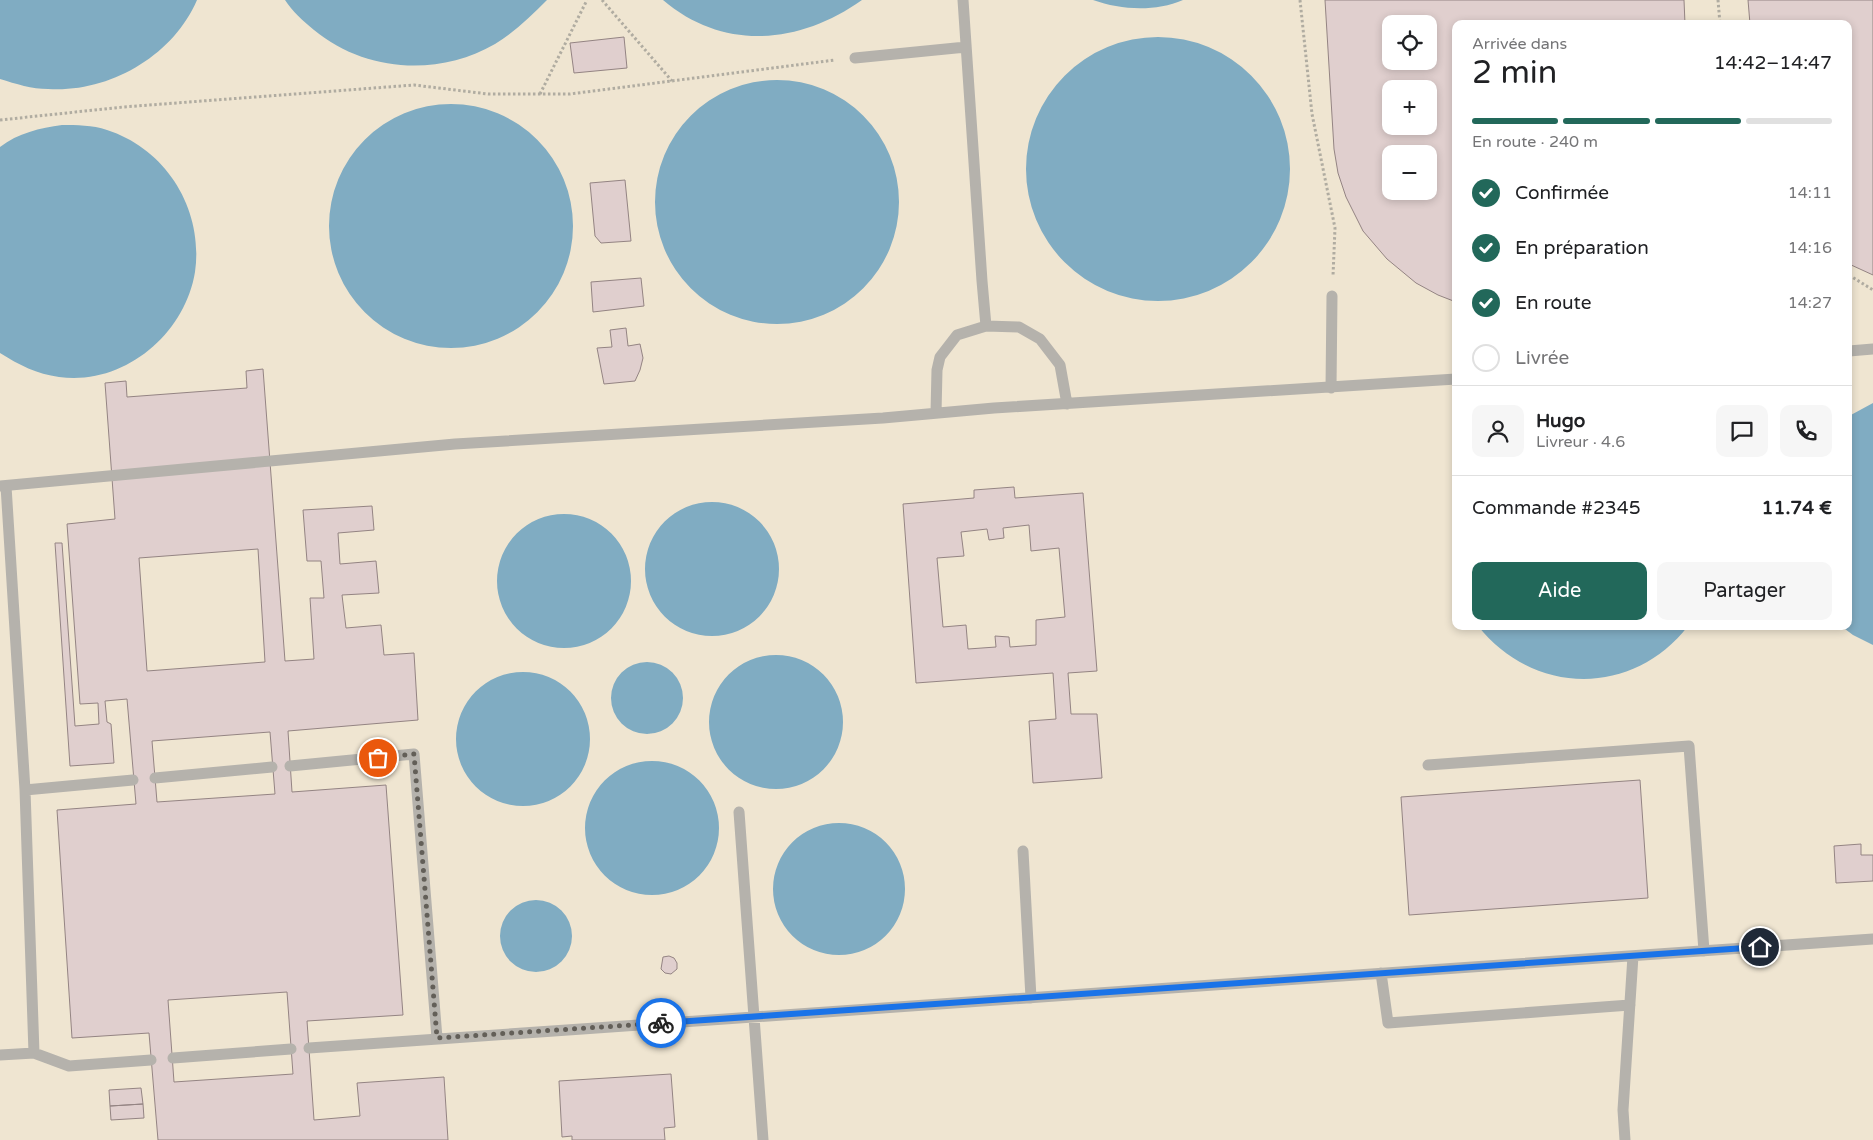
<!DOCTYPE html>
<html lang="fr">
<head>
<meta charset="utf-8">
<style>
  :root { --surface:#fff; --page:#f6f6f6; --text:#202124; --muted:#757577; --line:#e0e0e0; --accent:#22685a }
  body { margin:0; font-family:"Varela Round",sans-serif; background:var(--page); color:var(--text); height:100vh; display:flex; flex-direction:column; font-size:19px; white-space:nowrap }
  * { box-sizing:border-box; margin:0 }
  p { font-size:16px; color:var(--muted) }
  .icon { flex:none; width:28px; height:28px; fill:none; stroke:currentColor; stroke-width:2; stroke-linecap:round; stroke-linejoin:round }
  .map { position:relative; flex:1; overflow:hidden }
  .side { position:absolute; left:1452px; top:20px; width:400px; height:610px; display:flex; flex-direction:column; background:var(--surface); border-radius:10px; box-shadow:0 2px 8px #0003 }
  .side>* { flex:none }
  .buttons { position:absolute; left:1382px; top:15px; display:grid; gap:10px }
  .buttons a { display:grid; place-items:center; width:55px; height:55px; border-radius:10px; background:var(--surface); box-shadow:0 2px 8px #0003; font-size:25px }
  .pin { position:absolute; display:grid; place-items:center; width:42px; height:42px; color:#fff; margin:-21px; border:2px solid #fff; border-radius:50%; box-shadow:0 1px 5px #0007 }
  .courier { position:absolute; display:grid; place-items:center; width:50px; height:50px; margin:-25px; border:4px solid #1a73e8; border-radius:50%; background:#fff; color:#222; box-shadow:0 1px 6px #0007 }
  .headline em { font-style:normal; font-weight:600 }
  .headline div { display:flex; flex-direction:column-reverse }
  .headline { display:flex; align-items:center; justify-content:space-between; height:85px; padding:0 20px }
  h1 { font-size:32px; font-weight:600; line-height:38px }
  .bar { display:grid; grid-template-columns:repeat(4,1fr); gap:8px 5px; align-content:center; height:60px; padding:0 20px }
  .bar i { height:6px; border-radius:4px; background:var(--line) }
  .bar .active { background:var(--accent) }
  .bar p { grid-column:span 4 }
  .line { display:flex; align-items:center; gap:12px; padding:0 20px; border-top:1px solid var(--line) }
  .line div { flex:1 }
  .round { display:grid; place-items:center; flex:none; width:52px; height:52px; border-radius:10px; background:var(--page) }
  ol { padding:0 20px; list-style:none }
  li { display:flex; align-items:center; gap:15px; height:55px }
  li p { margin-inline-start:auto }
  li .icon { padding:5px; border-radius:50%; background:var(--accent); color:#fff; stroke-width:4 }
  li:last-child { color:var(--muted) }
  li i { width:28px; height:28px; border:2px solid var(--line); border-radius:50% }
  .cta { display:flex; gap:10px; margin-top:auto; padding:10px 20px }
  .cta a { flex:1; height:58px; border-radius:10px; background:var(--accent); color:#fff; font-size:20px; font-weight:600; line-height:58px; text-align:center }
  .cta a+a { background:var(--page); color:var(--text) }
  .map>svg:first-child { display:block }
  .built { fill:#efe5d1; fill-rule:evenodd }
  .water { fill:#80acc2 }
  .building { fill:#e0cfce; stroke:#948483; fill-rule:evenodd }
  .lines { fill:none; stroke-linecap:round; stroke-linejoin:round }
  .path { stroke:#b0aca1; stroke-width:3; stroke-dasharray:2.5 2.5; stroke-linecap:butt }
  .lane { stroke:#b5b2ac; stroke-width:11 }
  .done { stroke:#635f58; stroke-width:5; stroke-dasharray:0 9 }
  .route { stroke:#1a73e8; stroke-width:6 }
</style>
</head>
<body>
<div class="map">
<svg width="1873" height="1140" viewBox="0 0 1873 1140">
  <rect width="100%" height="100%" fill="#f7f1e3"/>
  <path class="built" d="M0,0H1873V1140H0ZM1391,24H1429V61H1391ZM1456,24H1849V626H1456ZM1391,89H1429V126H1391ZM1391,154H1429V191H1391Z"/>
  <path class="water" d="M0,0H197C173,56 109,93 48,89C32,89 16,84 0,79Z
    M285,0H547C531,16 515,32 495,44C438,77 365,72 314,30C303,21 292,11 285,0Z
    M663,0H862C800,44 724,52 663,0Z
    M1093,0H1183C1155,12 1121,10 1093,0Z
    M1026 169a132 132 0 1 1 264 0a132 132 0 1 1-264 0Z
    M655 202a122 122 0 1 1 244 0a122 122 0 1 1-244 0Z
    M329 226a122 122 0 1 1 244 0a122 122 0 1 1-244 0Z
    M62,125C77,125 92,125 107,130C166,149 204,209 195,272C185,334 124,386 59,377C37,374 19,365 0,353V147C18,133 40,128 62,125Z
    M1873,403V645L1853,635L1841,626H1849V416Z
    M645 569a67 67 0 1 1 134 0a67 67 0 1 1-134 0Z
    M497 581a67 67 0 1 1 134 0a67 67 0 1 1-134 0Z
    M1456,514V581L1452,546Z
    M1478,626H1688C1633,697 1534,696 1478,626Z
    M709 722a67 67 0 1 1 134 0a67 67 0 1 1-134 0Z
    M611 698a36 36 0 1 1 72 0a36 36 0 1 1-72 0Z
    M456 739a67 67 0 1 1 134 0a67 67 0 1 1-134 0Z
    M585 828a67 67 0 1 1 134 0a67 67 0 1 1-134 0Z
    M773 889a66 66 0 1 1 132 0a66 66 0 1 1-132 0Z
    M500 936a36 36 0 1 1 72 0a36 36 0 1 1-72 0Z"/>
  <path class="building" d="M1325,0H1684L1685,24H1456V302L1438,295L1416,283L1387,259L1363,231L1346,197L1338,173L1334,149ZM1391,24H1429V61H1391ZM1391,89H1429V126H1391ZM1391,154H1429V191H1391Z
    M1748,0H1873V275L1849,264V24H1750Z
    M624,37L627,68L574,73L570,43Z
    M625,180L631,241L601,243L595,236L590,183Z
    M641,278L644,306L593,312L591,282Z
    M626,328L628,346L640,344L643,358L640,370L635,381L604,384L597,348L612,347L610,330Z
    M263,369L285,661L314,659L310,598H324L321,561H307L303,510L372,506L374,530L338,533L340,564L376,561L379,593L342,595L346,628L381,625L384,655L414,653L418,720L288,731L292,792L386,785L403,1015L307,1021L314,1120L360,1116L357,1083L444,1077L448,1140H158L149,1033L72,1038L57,810L136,804L127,699L105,701L107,722L111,724L114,763L70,766L55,543H62L75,726L99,724L98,703L80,704L67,524L115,519L105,383L126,381L127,397L247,388L246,371ZM258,549L265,662L147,671L139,558ZM270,732L275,794L157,802L152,741ZM287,992L293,1074L174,1082L168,1000Z
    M1014,487L1015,498L1083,493L1097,671L1068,673L1071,714H1097L1102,778L1033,783L1029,721L1056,719L1053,673L916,683L903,504L974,498V490ZM1029,525L1031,551L1059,548L1065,617L1036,620V645L1010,647L1009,637L995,636L996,647L968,649L966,625L943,627L937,558L964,556L961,532L987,529L989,540L1004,538L1003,528Z
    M1640,780L1648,898L1409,915L1401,797Z
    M1861,844V855H1873V881L1836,883L1834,846Z
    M669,956L674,958L677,963V969L671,974L665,973L661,969L663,957Z
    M671,1074L675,1127L664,1128L665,1140H572V1136L562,1137L559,1081Z
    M141,1088L143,1104L110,1106L109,1090Z
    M143,1104L144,1118L111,1120L110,1106Z"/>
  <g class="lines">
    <path class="path" d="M602,0L672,81
      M1300,0L1312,114L1335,228L1333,276
      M1718,0L1720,24
      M540,94L587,0
      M0,120L123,107L414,85L488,94H570L835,60
      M1849,275L1873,290"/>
    <path class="lane" d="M963,0L982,281L986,326
      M855,58L966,47
      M1849,351L1873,349
      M1331,388L1332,296
      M936,413L937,370L940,357L957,335L986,326L1019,327L1040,339L1060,365L1067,404
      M0,486L455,444L883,418L994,408L1456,379
      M6,486L25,790L34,1053L69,1066L151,1060
      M1428,765L1689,746L1704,951
      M290,766L414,754L437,1038
      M155,778L272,767
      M25,790L133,780
      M739,812L763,1140
      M1023,851L1031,998
      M1381,973L1388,1023L1630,1005
      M309,1048L1873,939
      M0,1055L34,1053
      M173,1058L291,1049
      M1625,1140L1623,1110L1633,956"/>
  </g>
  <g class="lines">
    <path class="done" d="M378,758L414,754L437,1038L661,1023"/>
    <path class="route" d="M661,1023L1760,947"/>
  </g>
</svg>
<div class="buttons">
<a><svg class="icon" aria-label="locate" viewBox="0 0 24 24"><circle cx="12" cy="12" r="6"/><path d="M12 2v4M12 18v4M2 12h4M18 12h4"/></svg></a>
<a>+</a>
<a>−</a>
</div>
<div class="pin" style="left:378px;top:758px;background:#ea580c"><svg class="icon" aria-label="bag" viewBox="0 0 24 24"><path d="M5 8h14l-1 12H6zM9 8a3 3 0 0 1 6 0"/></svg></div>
<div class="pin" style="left:1760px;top:947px;background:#1f2937"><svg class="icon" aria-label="home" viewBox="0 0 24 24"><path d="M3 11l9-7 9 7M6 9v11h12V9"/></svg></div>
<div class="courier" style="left:661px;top:1023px"><svg class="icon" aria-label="bike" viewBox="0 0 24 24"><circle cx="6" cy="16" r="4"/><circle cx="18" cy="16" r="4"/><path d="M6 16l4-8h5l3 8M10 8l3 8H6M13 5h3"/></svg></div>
<section class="side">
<div class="headline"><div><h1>2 min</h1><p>Arrivée dans</p></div><em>14:42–14:47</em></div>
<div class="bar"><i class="active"></i><i class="active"></i><i class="active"></i><i></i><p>En route · 240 m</p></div>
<ol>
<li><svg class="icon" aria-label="check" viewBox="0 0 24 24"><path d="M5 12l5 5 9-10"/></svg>Confirmée<p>14:11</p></li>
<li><svg class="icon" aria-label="check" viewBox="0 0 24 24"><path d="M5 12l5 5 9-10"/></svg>En préparation<p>14:16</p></li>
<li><svg class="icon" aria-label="check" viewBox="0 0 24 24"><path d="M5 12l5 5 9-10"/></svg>En route<p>14:27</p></li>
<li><i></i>Livrée</li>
</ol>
<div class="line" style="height:90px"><a class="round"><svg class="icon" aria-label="person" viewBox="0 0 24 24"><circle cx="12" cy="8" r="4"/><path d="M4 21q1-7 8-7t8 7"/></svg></a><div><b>Hugo</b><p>Livreur · 4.6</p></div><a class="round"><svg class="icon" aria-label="chat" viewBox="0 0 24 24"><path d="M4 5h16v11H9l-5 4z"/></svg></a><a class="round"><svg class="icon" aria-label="phone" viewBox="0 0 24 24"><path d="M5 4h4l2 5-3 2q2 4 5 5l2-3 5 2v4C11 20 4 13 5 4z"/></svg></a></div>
<div class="line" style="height:65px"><div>Commande #2345</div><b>11.74 €</b></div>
<div class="cta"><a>Aide</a><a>Partager</a></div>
</section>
</div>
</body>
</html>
